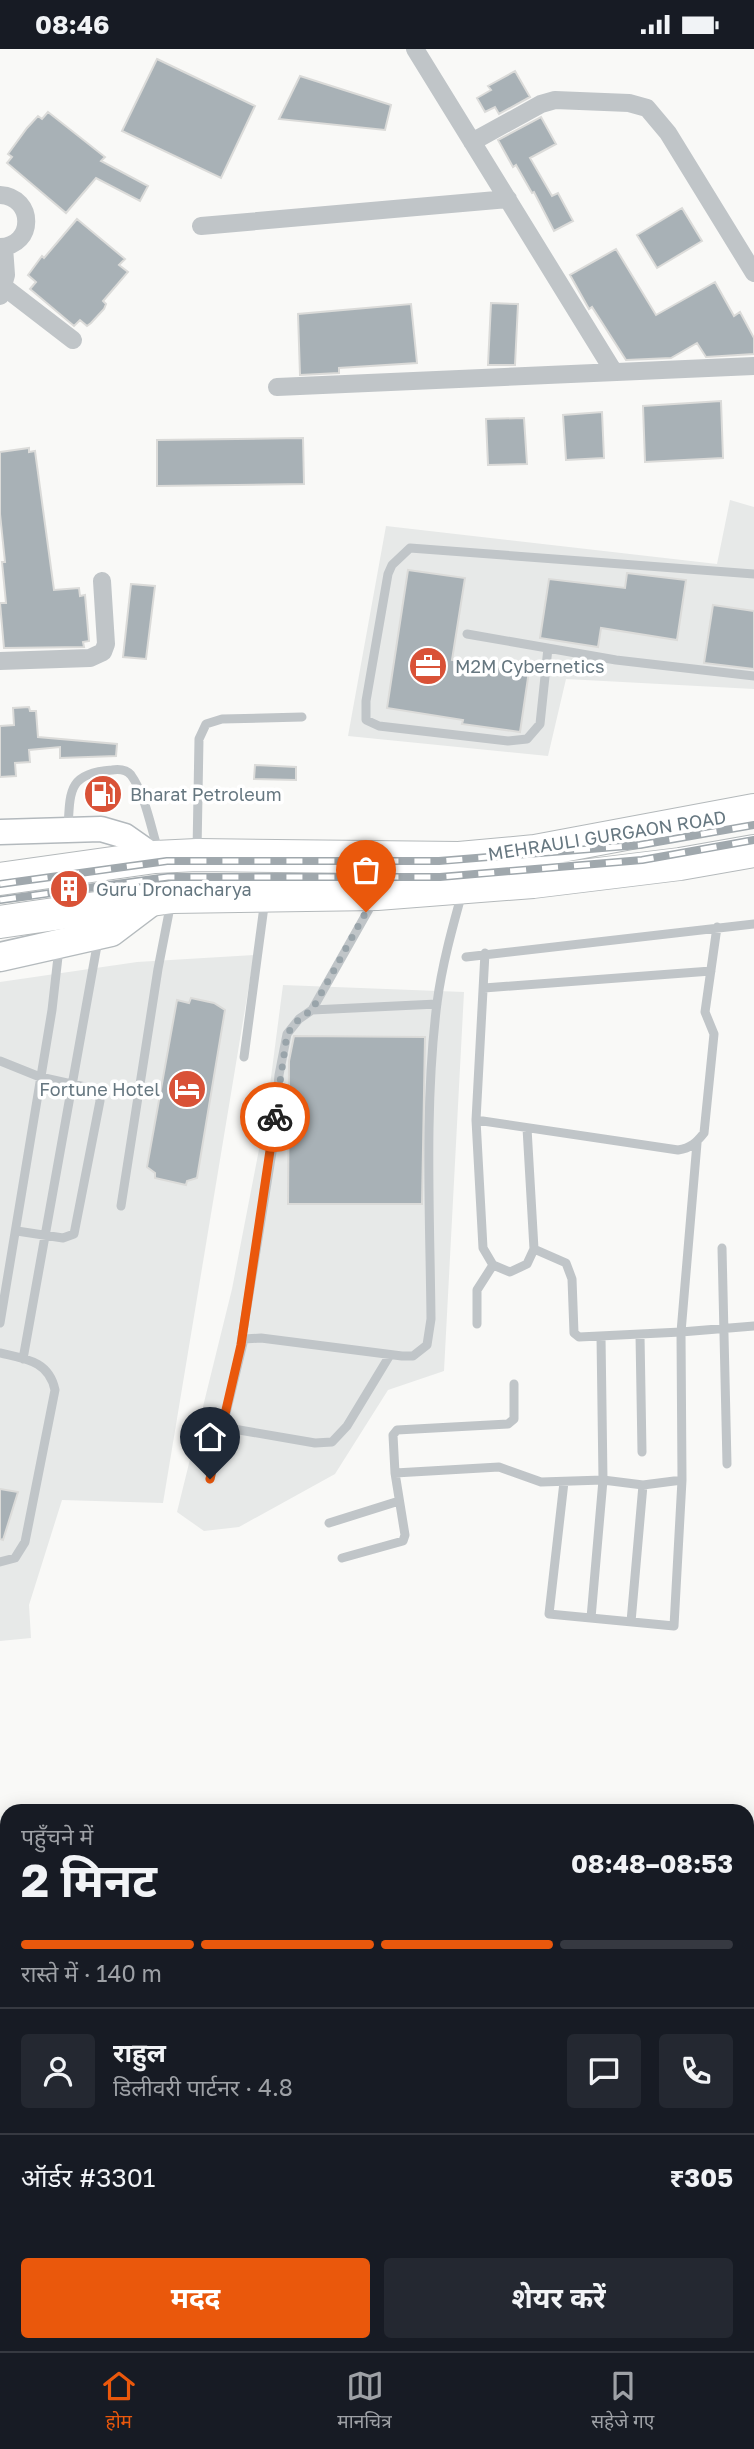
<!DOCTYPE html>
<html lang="hi">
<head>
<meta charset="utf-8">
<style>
  :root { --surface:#171b24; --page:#242831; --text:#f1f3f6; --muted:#9ea1a6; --line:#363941; --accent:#ea580c }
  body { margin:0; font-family:"Golos Text","Noto Sans Devanagari",sans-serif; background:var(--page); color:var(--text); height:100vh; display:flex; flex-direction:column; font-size:26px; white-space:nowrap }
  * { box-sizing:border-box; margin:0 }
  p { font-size:23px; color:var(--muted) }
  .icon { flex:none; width:38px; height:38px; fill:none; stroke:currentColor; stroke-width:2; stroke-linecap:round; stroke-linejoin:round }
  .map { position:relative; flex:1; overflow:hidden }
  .drawer { position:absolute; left:0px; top:1755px; width:754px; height:548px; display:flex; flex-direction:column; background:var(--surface); border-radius:21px 21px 0 0; box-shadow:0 4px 18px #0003 }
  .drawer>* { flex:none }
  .pin { position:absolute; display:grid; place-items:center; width:60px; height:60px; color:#fff; margin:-72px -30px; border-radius:50% 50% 50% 0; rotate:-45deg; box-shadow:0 0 7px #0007 }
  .pin .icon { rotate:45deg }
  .courier { position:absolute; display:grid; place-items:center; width:70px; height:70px; margin:-35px; border:5px solid #ea580c; border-radius:50%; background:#fff; color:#222; box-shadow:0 2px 9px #0007 }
  .summary em { font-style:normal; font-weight:700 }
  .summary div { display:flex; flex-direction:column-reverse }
  .summary { display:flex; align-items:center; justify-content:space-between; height:119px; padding:0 21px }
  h1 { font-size:46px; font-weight:700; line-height:52px }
  .bar { display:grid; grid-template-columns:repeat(4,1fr); gap:10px 7px; align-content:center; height:84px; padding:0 21px }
  .bar i { height:9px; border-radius:5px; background:var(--line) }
  .bar .current { background:var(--accent) }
  .bar p { grid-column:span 4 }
  .line { display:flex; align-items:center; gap:18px; padding:0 21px; border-top:2px solid var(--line) }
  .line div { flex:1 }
  .round { display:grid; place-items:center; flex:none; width:74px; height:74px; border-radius:7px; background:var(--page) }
  .cta { display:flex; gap:14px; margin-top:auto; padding:14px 21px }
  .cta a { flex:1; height:80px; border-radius:7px; background:var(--accent); color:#fff; font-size:28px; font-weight:700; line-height:80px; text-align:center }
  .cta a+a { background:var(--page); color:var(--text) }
  .status { display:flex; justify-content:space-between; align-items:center; height:49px; padding:0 35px; background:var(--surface); direction:ltr }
  .status svg { height:19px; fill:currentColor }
  .menu { display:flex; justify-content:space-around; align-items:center; height:98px; border-top:2px solid var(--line); background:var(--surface); font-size:19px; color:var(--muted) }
  .menu a { display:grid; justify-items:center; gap:4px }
  .menu .current { color:var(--accent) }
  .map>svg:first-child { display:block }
  .built { fill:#e7e9e8 }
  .building { fill:#a8b1b6; stroke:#dbdbd9; stroke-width:2 }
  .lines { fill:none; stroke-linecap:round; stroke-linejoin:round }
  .secondary-casing { stroke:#b3b9bd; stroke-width:27 }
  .primary-casing { stroke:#b4babd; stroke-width:31 }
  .highway-casing { stroke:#b4b9bb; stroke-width:34 }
  .lane { stroke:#c0c5c8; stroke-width:9 }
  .street { stroke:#c0c5c8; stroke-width:18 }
  .secondary { stroke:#fff; stroke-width:24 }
  .primary { stroke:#fff; stroke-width:28 }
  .highway { stroke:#fff; stroke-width:32 }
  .rail-casing { stroke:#a0a8ad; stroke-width:8 }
  .rail { stroke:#fff; stroke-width:5; stroke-dasharray:16; stroke-linecap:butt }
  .done { stroke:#99a4aa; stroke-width:7; stroke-dasharray:0 12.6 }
  .route { stroke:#ea580c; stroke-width:9 }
  .labels { text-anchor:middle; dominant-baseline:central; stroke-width:7; stroke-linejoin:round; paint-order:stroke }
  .poi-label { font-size:18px; fill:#667780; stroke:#fff; text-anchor:start }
  .street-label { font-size:18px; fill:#667780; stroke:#fff }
</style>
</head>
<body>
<div class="status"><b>08:46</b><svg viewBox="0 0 49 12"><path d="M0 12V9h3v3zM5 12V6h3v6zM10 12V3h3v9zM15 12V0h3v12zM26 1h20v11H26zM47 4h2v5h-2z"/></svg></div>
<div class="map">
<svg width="754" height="2302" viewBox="0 0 754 2302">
  <rect width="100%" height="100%" fill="#f9f9f7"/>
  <path class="built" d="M730,451L754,458V640L566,630L548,707L348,687L386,477L717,515Z
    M254,906L163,1454L62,1451L29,1556L31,1589L0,1592V933L137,913Z
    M283,936L464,943L444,1322L388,1341L335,1425L239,1478L204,1482L177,1463L232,1240L267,1059Z"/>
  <path class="building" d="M157,10L255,57L221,129L122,82Z
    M515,22L530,48L499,65L495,58L485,63L477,49L491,41L488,37Z
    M300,27L391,56L385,81L279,70Z
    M48,63L105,108L101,112L148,137L140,152L96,129L66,164L7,114L12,108L8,105L27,79L38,67L42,70Z
    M541,68L556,95L530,109L552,147L558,144L573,172L554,182L534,143L532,144L516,116L513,118L498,91Z
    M682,159L702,192L657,219L637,186Z
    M77,170L125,210L119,216L128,223L103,252L106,255L104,260L91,274L87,277L80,271L74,277L30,240L36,233L28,226L42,207L44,209Z
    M616,200L656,266L715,233L734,267L740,263L754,289V305L706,308L697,294L671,309L626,311L592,258L589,260L570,226Z
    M491,254L518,255L515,316H488Z
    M411,255L417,314L339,319V324L300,326L298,265Z
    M721,352L723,409L645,413L643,357Z
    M602,363L604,409L566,411L563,366Z
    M524,369L527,415L488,416L486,370Z
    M303,389L304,435L157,437V391Z
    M29,399V403L35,402L54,541L79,539L80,547L85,546L89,592L83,593L84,598L4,599L0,554H6L2,513H5L0,465V403Z
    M408,521L465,529L452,611L529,622L520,683L462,675L463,671L387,659Z
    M627,524L686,531L677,591L601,579L598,598L540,589L549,530L625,539Z
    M131,535L155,537L146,610L123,608Z
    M713,556L754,562V620L704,614Z
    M29,658L30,662H36L38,688L117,695L116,707L60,709V698L29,701L30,713L15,714L16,727L0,728V677L14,676L13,659Z
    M255,716L296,718V731L254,730Z
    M137,829L138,834L0,854V848Z
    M191,949L214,954L225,961L197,1129L187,1132L186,1136L155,1129V1124L147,1118L177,951L189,954Z
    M294,987L425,988L422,1155H288L289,1012Z
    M0,1440L18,1443L3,1491L0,1490Z"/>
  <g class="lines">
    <defs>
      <path id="secondary" d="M0,783L101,780L125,787L155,808"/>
      <path id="primary" d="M0,908L111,883L156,849"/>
      <path id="highway" d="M0,830L155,808L197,806L459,809L535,802L754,761
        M0,873L172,848L377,845L533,833L680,815L754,802"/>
    </defs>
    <use href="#secondary" class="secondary-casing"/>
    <use href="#primary" class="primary-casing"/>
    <use href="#highway" class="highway-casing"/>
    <path class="lane" d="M467,585L616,611L754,627
      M548,599L540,675L527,690L508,692L379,677L366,671V652L388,525L392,516L410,499L754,525
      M68,780C70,742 68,724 112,721C119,720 126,720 131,726C146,747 151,780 159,804
      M197,802L199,690L206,675L222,670L302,668
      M485,904L476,1071L483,1199L493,1216L510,1223L527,1215L534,1200L527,1079
      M466,908L754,875
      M484,939L711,922
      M312,961L437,955
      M244,1008L265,850
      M0,1012L40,1028L94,1040L99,1045L100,1052L74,1185L63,1189L17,1182
      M476,1071L678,1101C691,1099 696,1094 704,1084L714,985L705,963L717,878
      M121,1157L158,920L171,853
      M722,1199L727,1415
      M534,1200L566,1214L572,1230L574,1284L579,1288L681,1283L697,1094
      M0,1274L52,961L59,899
      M477,1275V1241L493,1216
      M640,1286L642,1403
      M241,1295L273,1097L279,1026L287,985L299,970L312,961L373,853
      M0,1304C26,1310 49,1312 55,1341L25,1493L15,1509L0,1513
      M23,1310L98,891
      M514,1335V1370L508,1375L397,1381L393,1386L395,1424L499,1418L541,1433L603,1431L643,1436L682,1431
      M222,1378L315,1394L332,1393L347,1377L390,1306
      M210,1430L244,1290L261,1289L402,1307H413L427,1296L431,1270C430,1166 424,1058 437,954C442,916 452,880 462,844
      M564,1433L549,1565L674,1577L682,1431L681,1283L754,1277
      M329,1474L399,1452
      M342,1509L403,1492L405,1486L395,1424
      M591,1569L603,1431L601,1287
      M631,1573L643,1436"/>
    <path class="street" d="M415,0L614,323
      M472,93L541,55L555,51L629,54L647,59L668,84L754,224
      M0,146C35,148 35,197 0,198
      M201,177L508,150
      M4,238L73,291
      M0,247L6,226L4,198
      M277,338L754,317
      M0,612L90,609L103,603L106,595L102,532
      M0,1981L7,1976
      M0,2145L7,2154
      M0,2261L7,2269
      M29,2296L34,2302
      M46,2302L53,2296"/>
    <use href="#secondary" class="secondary"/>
    <use href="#primary" class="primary"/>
    <use href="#highway" class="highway"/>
    <defs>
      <path id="rail" d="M0,835L167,812H439L640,796L754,776
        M0,851L168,828H440L642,811L754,791"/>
    </defs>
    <use href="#rail" class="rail-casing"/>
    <use href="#rail" class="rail"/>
  </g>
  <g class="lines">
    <path class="done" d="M275,1068L287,985L299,970L312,961L366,863"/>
    <path class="route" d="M210,1430L241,1296L275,1068"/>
  </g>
  <defs>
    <symbol id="office-disc" viewBox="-11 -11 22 22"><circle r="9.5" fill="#d95237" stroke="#fff"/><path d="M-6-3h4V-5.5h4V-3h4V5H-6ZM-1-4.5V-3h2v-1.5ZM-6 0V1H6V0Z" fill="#fff"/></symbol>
    <symbol id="fuel-disc" viewBox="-11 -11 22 22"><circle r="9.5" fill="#d95237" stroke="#fff"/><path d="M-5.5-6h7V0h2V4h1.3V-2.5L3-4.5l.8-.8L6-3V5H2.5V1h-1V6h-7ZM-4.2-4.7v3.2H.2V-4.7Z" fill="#fff"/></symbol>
    <symbol id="building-disc" viewBox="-11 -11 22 22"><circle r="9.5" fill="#d95237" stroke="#fff"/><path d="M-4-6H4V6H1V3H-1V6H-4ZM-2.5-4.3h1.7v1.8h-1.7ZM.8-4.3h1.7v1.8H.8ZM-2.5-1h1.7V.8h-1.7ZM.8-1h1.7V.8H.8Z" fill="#fff"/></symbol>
    <symbol id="hotel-disc" viewBox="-11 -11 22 22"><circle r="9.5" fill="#d95237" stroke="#fff"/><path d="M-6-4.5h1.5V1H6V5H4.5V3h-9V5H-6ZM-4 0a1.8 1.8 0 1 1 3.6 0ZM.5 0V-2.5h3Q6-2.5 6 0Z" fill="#fff"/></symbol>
  </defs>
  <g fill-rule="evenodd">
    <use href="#office-disc" x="406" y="595" width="44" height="44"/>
    <use href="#fuel-disc" x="81" y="723" width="44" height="44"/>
    <use href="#building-disc" x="47" y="818" width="44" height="44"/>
    <use href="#hotel-disc" x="165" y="1018" width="44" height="44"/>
  </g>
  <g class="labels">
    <g class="poi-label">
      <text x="455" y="617">M2M Cybernetics</text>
      <text x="130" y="745">Bharat Petroleum</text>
      <text x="96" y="840">Guru Dronacharya</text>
      <text x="160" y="1040" text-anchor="end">Fortune Hotel</text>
    </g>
    <g class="street-label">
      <text transform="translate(607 786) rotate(-9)">MEHRAULI GURGAON ROAD</text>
    </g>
  </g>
</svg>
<div class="pin" style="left:366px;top:863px;background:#ea580c"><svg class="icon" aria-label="bag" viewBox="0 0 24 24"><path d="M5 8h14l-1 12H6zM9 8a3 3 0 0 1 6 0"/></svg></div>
<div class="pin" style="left:210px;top:1430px;background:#1f2937"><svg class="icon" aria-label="home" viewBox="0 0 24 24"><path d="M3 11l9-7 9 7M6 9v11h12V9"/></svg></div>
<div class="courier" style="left:275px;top:1068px"><svg class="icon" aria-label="bike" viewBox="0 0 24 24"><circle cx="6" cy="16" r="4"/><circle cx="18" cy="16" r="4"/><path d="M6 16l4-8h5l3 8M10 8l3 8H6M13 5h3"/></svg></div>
<section class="drawer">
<div class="summary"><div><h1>2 मिनट</h1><p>पहुँचने में</p></div><em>08:48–08:53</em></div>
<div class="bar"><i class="current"></i><i class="current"></i><i class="current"></i><i></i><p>रास्ते में · 140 m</p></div>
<div class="line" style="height:126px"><a class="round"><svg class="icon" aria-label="person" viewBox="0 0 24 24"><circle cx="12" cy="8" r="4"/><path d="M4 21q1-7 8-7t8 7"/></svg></a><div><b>राहुल</b><p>डिलीवरी पार्टनर · 4.8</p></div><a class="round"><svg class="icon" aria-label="chat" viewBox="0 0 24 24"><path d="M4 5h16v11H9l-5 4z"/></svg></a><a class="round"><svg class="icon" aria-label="phone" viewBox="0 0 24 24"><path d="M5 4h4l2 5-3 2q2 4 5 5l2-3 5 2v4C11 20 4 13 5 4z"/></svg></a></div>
<div class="line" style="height:91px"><div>ऑर्डर #3301</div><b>₹305</b></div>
<div class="cta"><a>मदद</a><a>शेयर करें</a></div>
</section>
</div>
<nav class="menu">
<a class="current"><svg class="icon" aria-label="home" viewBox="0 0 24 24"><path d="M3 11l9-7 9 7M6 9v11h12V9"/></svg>होम</a>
<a><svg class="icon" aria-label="map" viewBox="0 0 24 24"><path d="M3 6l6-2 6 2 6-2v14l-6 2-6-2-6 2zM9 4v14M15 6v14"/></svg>मानचित्र</a>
<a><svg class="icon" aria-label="saved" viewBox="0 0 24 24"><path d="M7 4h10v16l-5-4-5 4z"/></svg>सहेजे गए</a>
</nav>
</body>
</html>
